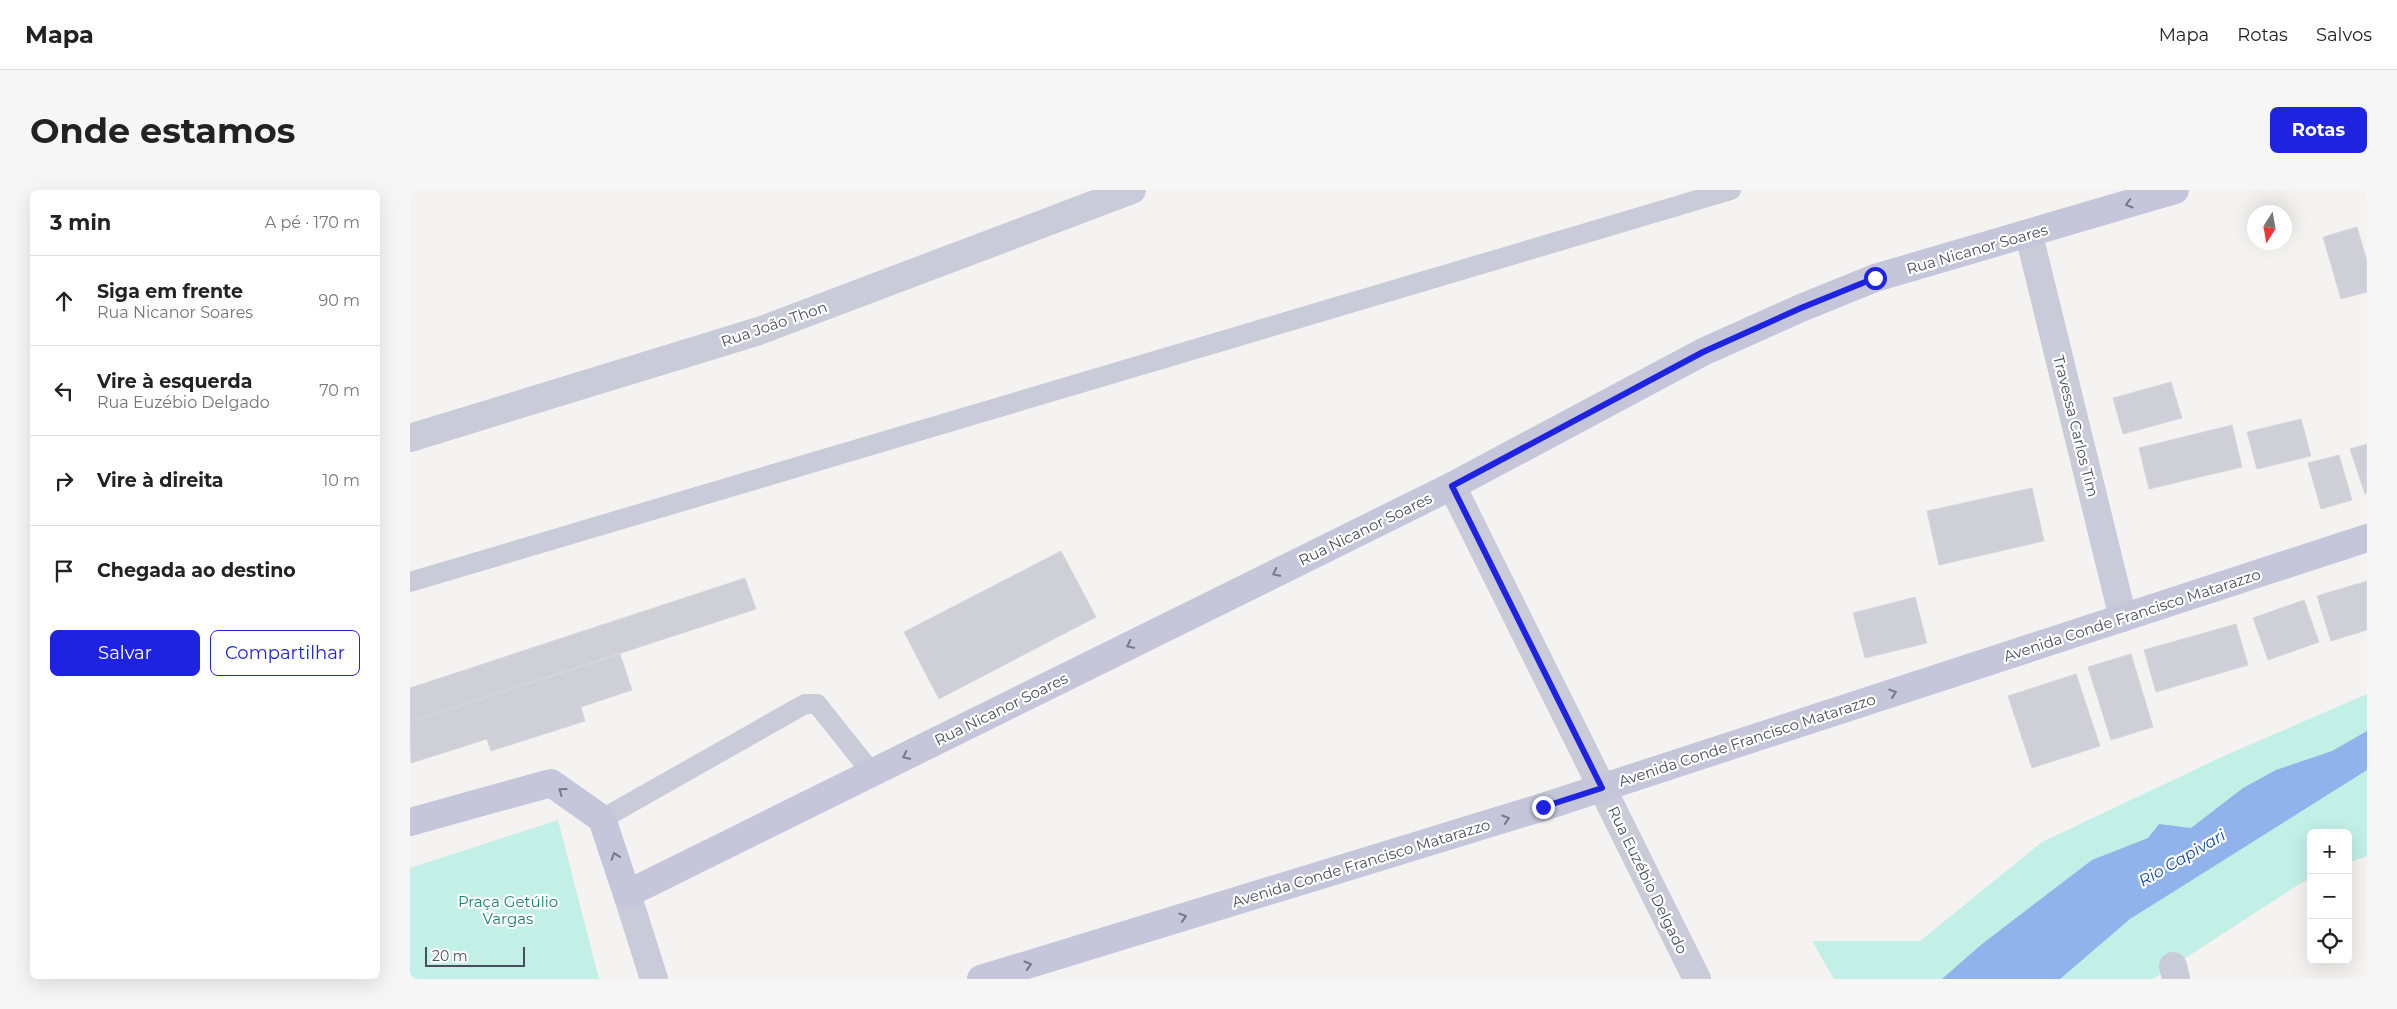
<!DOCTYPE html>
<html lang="pt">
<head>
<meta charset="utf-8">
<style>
  body { margin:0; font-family:Montserrat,sans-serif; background:#f6f6f6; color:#222 }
  .controls { position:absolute; right:15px; bottom:15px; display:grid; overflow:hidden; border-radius:8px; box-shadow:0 5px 20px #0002 }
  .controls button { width:45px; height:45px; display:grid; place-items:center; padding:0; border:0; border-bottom:1px solid #e0e0e0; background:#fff; color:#222; font:25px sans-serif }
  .compass { position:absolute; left:1837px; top:15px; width:45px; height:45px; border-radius:50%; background:#fff; box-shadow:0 5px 20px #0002; rotate:191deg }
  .scale { position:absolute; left:15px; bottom:12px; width:100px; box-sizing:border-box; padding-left:5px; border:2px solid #4a4c5f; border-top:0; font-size:14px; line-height:18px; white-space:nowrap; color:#4a4c5f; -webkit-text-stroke:4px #fff; paint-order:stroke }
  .stop { position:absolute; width:15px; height:15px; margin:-11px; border:4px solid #1e22e1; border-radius:50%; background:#fff }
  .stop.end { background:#1e22e1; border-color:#fff; box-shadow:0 1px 5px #0008 }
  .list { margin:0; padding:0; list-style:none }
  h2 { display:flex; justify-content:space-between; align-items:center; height:65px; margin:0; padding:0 20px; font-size:21px }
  h2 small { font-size:16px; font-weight:400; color:#767676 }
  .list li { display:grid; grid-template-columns:32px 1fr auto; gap:15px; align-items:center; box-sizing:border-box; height:90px; padding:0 20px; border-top:1px solid #e0e0e0 }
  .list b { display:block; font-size:19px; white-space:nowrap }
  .list p { margin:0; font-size:16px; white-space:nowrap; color:#767676 }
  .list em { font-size:16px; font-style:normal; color:#767676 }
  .actions { display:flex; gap:10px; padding:15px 20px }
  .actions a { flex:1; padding:11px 0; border:1px solid #1e22e1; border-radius:8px; text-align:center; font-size:18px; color:#1e22e1 }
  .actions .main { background:#1e22e1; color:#fff }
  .icon { flex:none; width:28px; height:28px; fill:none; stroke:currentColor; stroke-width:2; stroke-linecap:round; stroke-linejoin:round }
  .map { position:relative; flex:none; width:1957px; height:789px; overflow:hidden; border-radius:8px }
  header { display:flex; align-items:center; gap:30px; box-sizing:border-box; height:70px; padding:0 25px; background:#fff; border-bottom:1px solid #e0e0e0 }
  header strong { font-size:24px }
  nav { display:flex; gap:28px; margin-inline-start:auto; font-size:18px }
  .intro { display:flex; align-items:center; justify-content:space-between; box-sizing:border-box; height:120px; padding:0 30px }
  h1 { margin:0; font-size:35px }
  .button { padding:12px 22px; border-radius:8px; background:#1e22e1; color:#fff; font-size:18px; font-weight:700 }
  main { display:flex; gap:30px; padding:0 30px }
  aside { flex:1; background:#fff; border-radius:8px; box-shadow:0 5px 20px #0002 }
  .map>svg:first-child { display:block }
  .green { fill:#c2efe6 }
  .water { fill:#91b3eb }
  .building { fill:#cfd0d7; stroke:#d7d6dd }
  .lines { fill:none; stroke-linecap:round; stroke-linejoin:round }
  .lane { stroke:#c9cbd8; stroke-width:20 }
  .street { stroke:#c9cbd8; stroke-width:28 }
  .secondary { stroke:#c5c6d9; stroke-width:28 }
  .oneway { stroke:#75778a }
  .route { stroke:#1e22e1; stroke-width:6 }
  .labels { text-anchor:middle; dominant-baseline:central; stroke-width:4.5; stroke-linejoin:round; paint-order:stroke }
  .street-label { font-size:15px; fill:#4a4c5f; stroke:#fff }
  .park-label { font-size:15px; fill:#1a8078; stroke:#fff }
  .water-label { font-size:16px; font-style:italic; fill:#104aab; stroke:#fff }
</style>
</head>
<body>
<header>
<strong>Mapa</strong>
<nav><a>Mapa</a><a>Rotas</a><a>Salvos</a></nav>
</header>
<div class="intro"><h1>Onde estamos</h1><a class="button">Rotas</a></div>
<main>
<aside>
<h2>3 min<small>A pé · 170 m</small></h2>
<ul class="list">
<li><svg class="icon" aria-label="ahead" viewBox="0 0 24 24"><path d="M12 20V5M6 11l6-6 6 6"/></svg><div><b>Siga em frente</b><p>Rua Nicanor Soares</p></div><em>90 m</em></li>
<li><svg class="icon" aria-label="left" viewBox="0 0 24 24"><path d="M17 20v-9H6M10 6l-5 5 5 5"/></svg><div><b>Vire à esquerda</b><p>Rua Euzébio Delgado</p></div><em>70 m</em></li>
<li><svg class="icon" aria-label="right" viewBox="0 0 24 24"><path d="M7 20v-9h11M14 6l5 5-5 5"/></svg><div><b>Vire à direita</b></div><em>10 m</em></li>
<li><svg class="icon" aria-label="arrive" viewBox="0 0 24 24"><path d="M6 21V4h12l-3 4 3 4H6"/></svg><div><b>Chegada ao destino</b></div></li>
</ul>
<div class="actions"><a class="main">Salvar</a><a>Compartilhar</a></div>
</aside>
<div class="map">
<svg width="1957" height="789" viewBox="0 0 1957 789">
  <rect width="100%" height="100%" fill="#f4f3f2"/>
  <g class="green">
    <path d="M1957 504V666L1938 673V643H1901V689L1891 693 1743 789H1424L1402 751H1510L1632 652 1816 565Z"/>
    <path d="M148 630 189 789H0V678Z"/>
  </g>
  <path class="water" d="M1957 541V580L1720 729 1650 789H1532L1572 754 1682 670 1738 648 1749 634 1781 638 1833 598 1866 580 1922 561Z"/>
  <g class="building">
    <path d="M1947 37 1957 71V102L1931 109 1913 47Z"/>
    <path d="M1761 192 1772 228 1713 244 1703 208Z"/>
    <path d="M1891 229 1901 266 1847 279 1837 242Z"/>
    <path d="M1822 235 1832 277 1739 299 1729 258Z"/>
    <path d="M1957 254V303L1955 304 1940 259Z"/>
    <path d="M1929 265 1942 310 1911 319 1898 273Z"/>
    <path d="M1622 298 1634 351 1529 375 1517 321Z"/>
    <path d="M651 361 686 427 529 509 494 442Z"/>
    <path d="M335 388 346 419 0 532V498Z"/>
    <path d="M1957 391V440L1921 451 1907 406Z"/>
    <path d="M1505 407 1517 453 1455 468 1443 423Z"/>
    <path d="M1894 410 1909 452 1858 470 1843 428Z"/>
    <path d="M1826 434 1838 475 1746 502 1734 460Z"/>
    <path d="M210 464 222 500 171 517 175 531 81 561 77 549 1 573 0 532Z"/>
    <path d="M1721 464 1743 537 1701 550 1678 477Z"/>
    <path d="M1666 484 1690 556 1622 578 1598 506Z"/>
  </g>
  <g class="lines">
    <g class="lane">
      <path d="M0 392 1321 0"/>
      <path d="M192 629 395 514H407L462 583"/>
    </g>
    <g class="street">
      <path d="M1619 45 1713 428"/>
      <path d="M0 248 349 141 722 0"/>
      <path d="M1042 296 1287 789"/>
      <path d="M217 704 244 789"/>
      <path d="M1763 776 1766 789"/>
    </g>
    <g class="secondary">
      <path d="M0 632 141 593 192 629 217 704 1042 296 1293 162 1391 118 1465 88 1765 0"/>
      <path d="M571 789 1133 617 1957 348"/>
    </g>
  </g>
  <defs><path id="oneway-chevron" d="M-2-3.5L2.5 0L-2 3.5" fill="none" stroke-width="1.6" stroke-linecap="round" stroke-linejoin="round" transform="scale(1.25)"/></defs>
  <g class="oneway">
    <use href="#oneway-chevron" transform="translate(1719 14) rotate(163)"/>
    <use href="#oneway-chevron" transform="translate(866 383) rotate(154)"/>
    <use href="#oneway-chevron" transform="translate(720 455) rotate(154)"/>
    <use href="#oneway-chevron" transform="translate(1483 503) rotate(-18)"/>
    <use href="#oneway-chevron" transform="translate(496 566) rotate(154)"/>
    <use href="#oneway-chevron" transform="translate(152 601) rotate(-144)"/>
    <use href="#oneway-chevron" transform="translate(1096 629) rotate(-17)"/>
    <use href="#oneway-chevron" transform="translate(205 666) rotate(-109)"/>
    <use href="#oneway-chevron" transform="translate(773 727) rotate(-17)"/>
    <use href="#oneway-chevron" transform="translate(618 775) rotate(-17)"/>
  </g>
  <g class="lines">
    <path class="route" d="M1133 617 1192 598 1042 296 1293 162 1391 118 1465 88"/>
  </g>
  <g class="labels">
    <g class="street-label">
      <text transform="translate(1567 59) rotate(-16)">Rua Nicanor Soares</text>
      <text transform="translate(364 134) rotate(-19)">Rua João Thon</text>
      <text transform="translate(1666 236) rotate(76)">Travessa Carlos Tim</text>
      <text transform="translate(955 339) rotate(-26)">Rua Nicanor Soares</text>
      <text transform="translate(1722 425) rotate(-18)">Avenida Conde Francisco Matarazzo</text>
      <text transform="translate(591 519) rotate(-26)">Rua Nicanor Soares</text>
      <text transform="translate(1337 550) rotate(-18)">Avenida Conde Francisco Matarazzo</text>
      <text transform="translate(951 673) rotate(-17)">Avenida Conde Francisco Matarazzo</text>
      <text transform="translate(1238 690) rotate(64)">Rua Euzébio Delgado</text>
    </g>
    <g class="park-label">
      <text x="98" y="711">Praça Getúlio<tspan x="98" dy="17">Vargas</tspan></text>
    </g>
    <g class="water-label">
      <text transform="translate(1772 668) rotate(-30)">Rio Capivari</text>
    </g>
  </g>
</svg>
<div class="controls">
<button>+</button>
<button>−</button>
<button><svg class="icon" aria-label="locate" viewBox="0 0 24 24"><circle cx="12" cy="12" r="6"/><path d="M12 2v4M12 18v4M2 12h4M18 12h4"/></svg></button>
</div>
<svg class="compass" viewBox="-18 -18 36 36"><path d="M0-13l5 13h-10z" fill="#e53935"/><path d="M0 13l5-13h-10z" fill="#767676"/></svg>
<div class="scale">20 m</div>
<div class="stop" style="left:1465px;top:88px"></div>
<div class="stop end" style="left:1133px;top:617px"></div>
</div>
</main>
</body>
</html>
